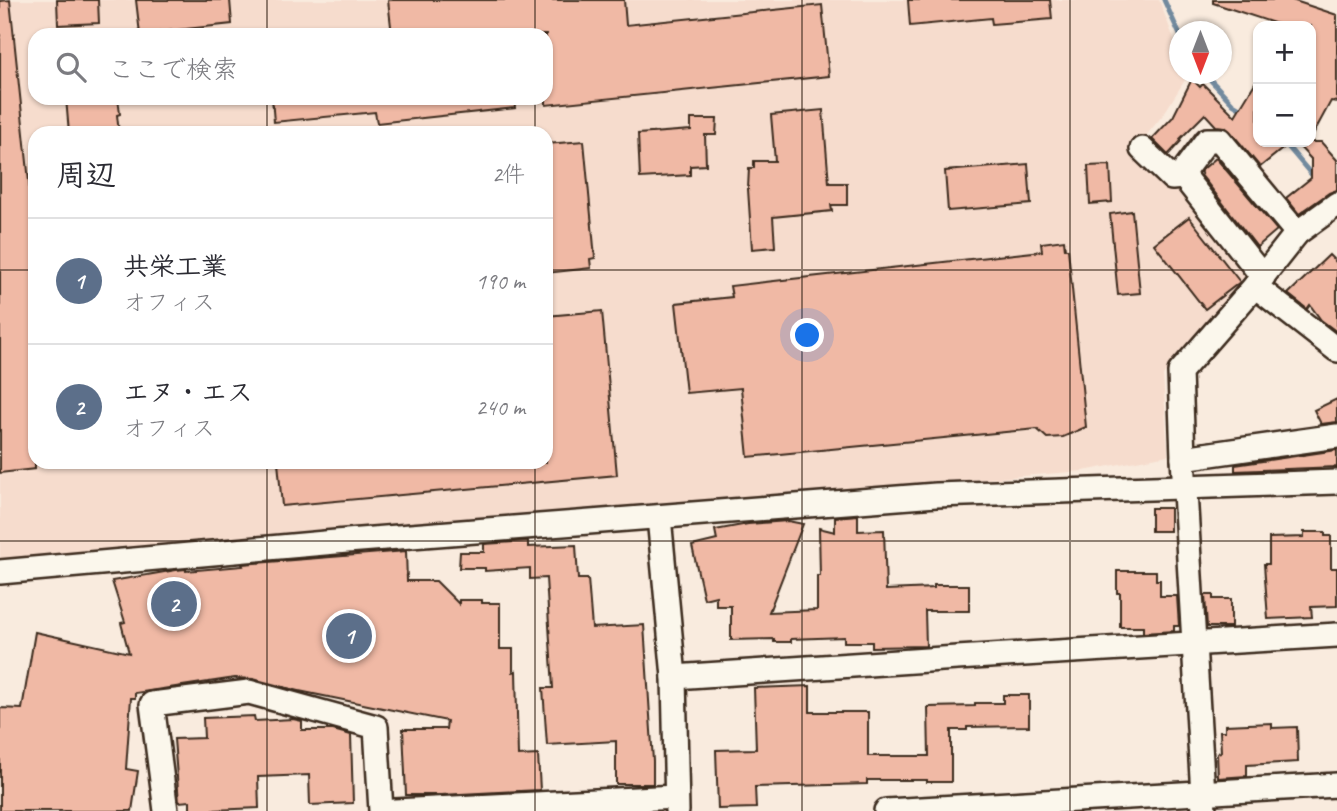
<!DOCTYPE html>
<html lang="ja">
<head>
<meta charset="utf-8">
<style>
  body { margin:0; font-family:Caveat,"Klee One",sans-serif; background:#f7f7f7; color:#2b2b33 }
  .controls { position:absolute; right:21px; top:21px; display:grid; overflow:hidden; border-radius:14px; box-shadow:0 2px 5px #0004 }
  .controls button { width:63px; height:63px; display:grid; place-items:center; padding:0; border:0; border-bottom:2px solid #e1e1e2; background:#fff; color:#2b2b33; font:35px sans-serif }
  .compass { position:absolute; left:1169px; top:21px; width:63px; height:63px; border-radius:50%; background:#fff; box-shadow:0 2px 5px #0004; rotate:180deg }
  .you { position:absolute; left:808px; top:336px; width:24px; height:24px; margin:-18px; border:5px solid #fff; border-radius:50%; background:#1a73e8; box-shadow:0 0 0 10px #1a73e833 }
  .badge { display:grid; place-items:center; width:46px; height:46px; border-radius:50%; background:#111827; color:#fff; font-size:23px; font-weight:700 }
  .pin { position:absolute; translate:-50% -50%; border:4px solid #fff; box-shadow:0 2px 7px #0006 }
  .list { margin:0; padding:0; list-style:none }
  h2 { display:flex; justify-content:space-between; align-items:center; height:91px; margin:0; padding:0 28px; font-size:30px }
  h2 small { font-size:23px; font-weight:400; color:#7c7c81 }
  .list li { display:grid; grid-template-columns:46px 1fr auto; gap:21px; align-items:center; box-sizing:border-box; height:126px; padding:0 28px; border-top:2px solid #e1e1e2 }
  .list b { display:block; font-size:26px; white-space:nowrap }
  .list p { margin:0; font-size:23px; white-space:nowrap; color:#7c7c81 }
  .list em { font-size:23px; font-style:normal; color:#7c7c81 }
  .icon { flex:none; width:38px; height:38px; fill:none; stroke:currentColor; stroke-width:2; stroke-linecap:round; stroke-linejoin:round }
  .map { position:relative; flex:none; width:1337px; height:811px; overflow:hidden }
  .search { position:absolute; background:#fff; box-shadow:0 2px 5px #0004; left:28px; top:28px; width:525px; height:77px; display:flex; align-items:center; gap:18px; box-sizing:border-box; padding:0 24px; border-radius:21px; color:#7c7c81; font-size:26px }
  .panel { position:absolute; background:#fff; box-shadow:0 2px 5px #0004; left:28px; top:126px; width:525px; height:343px; border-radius:21px }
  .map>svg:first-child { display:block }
  .built { fill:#f6dccd; fill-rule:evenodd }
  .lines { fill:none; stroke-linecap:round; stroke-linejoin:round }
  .stream { stroke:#728a9e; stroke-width:5 }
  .building { fill:#f0b9a5; stroke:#3b2a1e; stroke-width:2 }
  .street-casing { stroke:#3b2a1e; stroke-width:28 }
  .street { stroke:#fbf7ec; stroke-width:23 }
  .grid { fill:none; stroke:#3b2a1e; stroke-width:2; stroke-opacity:0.55 }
</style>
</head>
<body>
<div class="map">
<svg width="1337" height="811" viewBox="0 0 1337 811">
  <rect width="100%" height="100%" fill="#f9ebde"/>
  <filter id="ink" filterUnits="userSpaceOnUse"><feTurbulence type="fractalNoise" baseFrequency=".0143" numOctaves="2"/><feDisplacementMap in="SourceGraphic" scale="14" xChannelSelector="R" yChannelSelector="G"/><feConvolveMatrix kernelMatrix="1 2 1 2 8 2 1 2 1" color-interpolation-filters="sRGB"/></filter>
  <g filter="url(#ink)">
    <path class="built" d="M0 0H1159L1179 52 1180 74H1185V80L1163 115 1135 149 1179 182 1251 275 1163 376 1168 455 1083 471 0 560ZM35 35H546V98H35ZM35 133H546V462H35Z"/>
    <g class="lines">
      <g class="stream">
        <path d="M1164 0 1180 35"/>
        <path d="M1205 74 1233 104 1258 119"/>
        <path d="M1284 142 1316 180"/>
      </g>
    </g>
    <g class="building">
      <path d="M10 0 35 239V469L0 473V1Z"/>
      <path d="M57 0H98L99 23 58 25Z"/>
      <path d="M136 0H230L232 24 140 34Z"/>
      <path d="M388 0H624L626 25 822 5 829 76 546 105V35H392Z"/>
      <path d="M908 0H1050L1052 19 992 24 991 18 910 26Z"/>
      <path d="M1213 0H1292L1337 15V102L1331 101 1311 138V26H1283L1213 3Z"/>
      <path d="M1258 78V142H1291L1260 167 1230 131 1225 127 1216 126 1205 114 1180 139 1181 141 1168 155 1152 139 1173 117 1192 79 1200 87 1203 84 1235 116Z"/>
      <path d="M66 98H118L120 114 117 115 119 133H69Z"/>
      <path d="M272 98H514L515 108 377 123 375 112 274 122Z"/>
      <path d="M823 110 829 183H847V205H831L832 211 773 217 775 247 752 249 748 189 749 168H754V161H775L771 115Z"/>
      <path d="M691 119H717L716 135H705L706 165 690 166V175L640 178 638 134 691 130Z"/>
      <path d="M584 141 595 258 590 259 591 268 546 273V144Z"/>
      <path d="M1295 142H1321L1337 160V190L1329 193 1299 214 1286 198 1311 178V159Z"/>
      <path d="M1216 158 1277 230 1257 247 1201 175 1202 174 1200 172 1203 169Z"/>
      <path d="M1028 164 1031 204 948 211 945 171Z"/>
      <path d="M1110 165 1112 202 1090 204 1088 166Z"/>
      <path d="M1132 211 1140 293 1118 295 1110 214Z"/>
      <path d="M1189 217 1240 282 1205 309 1154 244Z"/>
      <path d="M1064 240 1065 249H1068L1086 427 1063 437 1047 438 1037 429 748 457 741 388 686 393 676 303 732 297 730 286 1042 251 1041 243Z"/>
      <path d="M1329 255 1337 263V332L1321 320 1310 305 1307 309 1288 294Z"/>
      <path d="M602 311 617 475 282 506 278 462H546V316Z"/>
      <path d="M1337 399V422L1321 424 1314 410Z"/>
      <path d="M1337 450V467L1235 471V465Z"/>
      <rect x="1151" y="508" width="19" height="23"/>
      <path d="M858 515V531L884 530 886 590 934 588V585H969V611H925L926 646 872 647V642H844V637L791 639V642H774V639L731 640V606H716V596L704 599 692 546 717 540 715 530 748 524 788 521 803 524 769 612 817 610V576H820L819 528 835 532V517Z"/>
      <path d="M1304 532H1325V536H1331V568H1337V606L1311 607 1312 617 1268 619 1264 564H1269V538L1304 537Z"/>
      <path d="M528 541V547L576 545 578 579H588L592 628 644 625 653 761V784H616V741L547 745 543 688H553L546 578 530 579V568L485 571V568H459L460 552H484V544Z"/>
      <path d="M406 551 407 581H436L459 604V600H482V603H500V649H513V672L516 671 518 756 538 755 540 790 441 795H406L403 729H446L447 721 299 691 253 679 235 678 135 693V698H131L126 769 138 771 132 811H0V708L22 709 35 632 129 653 121 623 125 622 112 581 176 570 186 569V571L243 566 242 564Z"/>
      <path d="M1117 571H1156V580H1160V596H1177L1179 626H1174V631L1143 633V627H1120V593H1117Z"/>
      <path d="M1205 595H1213V599H1231V627H1207Z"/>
      <path d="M810 686V712H868V756H929L928 707 975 706V703H1003V695H1029V726L967 727V730H951V782H927V780H867V784L755 787 756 808 718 809 716 750 756 749 754 688Z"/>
      <path d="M254 716 255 721 293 719 302 721V730H333L351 735 353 803 310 805 309 775 258 777 259 808 190 811V801L179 802 174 739 204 738 203 718Z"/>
      <path d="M1272 723V728L1297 727 1298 762 1247 765V776L1218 778 1217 753 1221 752 1220 731H1225V725Z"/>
    </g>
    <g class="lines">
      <defs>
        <g id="street">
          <path d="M1142 149 1172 178 1184 177"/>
          <path d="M1337 204 1297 233 1255 286 1337 350"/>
          <path d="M1263 277 1184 177 1186 168 1207 140H1220L1297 233"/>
          <path d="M1183 458 1337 436"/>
          <path d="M659 517 674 677 677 811"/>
          <path d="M0 572 347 541 936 495 1337 482"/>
          <path d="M674 677 957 658 1337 635"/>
          <path d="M166 811 152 704 249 692 376 727 381 811"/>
          <path d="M395 811 676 797"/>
          <path d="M886 811 1337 785"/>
          <path d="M1204 811 1183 458 1180 372 1255 286"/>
        </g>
      </defs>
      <use href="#street" class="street-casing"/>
      <use href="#street" class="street"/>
    </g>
  </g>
  <path class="grid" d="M267 0V35M535 0V35M802 0V811M1070 0V811M267 98V133M535 98V133M0 270H35M546 270H1337M267 462V811M535 462V811M0 541H1337"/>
</svg>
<div class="controls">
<button>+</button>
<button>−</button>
</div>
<svg class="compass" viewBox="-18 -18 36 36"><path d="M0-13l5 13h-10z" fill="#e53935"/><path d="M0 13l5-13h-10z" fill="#7c7c81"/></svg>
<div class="you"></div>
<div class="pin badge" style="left:349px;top:636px;background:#5c6f8a">1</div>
<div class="pin badge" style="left:174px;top:604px;background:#5c6f8a">2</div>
<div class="search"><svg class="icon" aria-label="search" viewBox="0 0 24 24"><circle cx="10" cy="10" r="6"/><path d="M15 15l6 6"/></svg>ここで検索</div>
<section class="panel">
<h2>周辺<small>2件</small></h2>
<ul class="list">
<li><span class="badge" style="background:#5c6f8a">1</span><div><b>共栄工業</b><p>オフィス</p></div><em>190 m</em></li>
<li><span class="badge" style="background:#5c6f8a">2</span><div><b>エヌ・エス</b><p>オフィス</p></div><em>240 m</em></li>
</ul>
</section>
</div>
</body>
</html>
